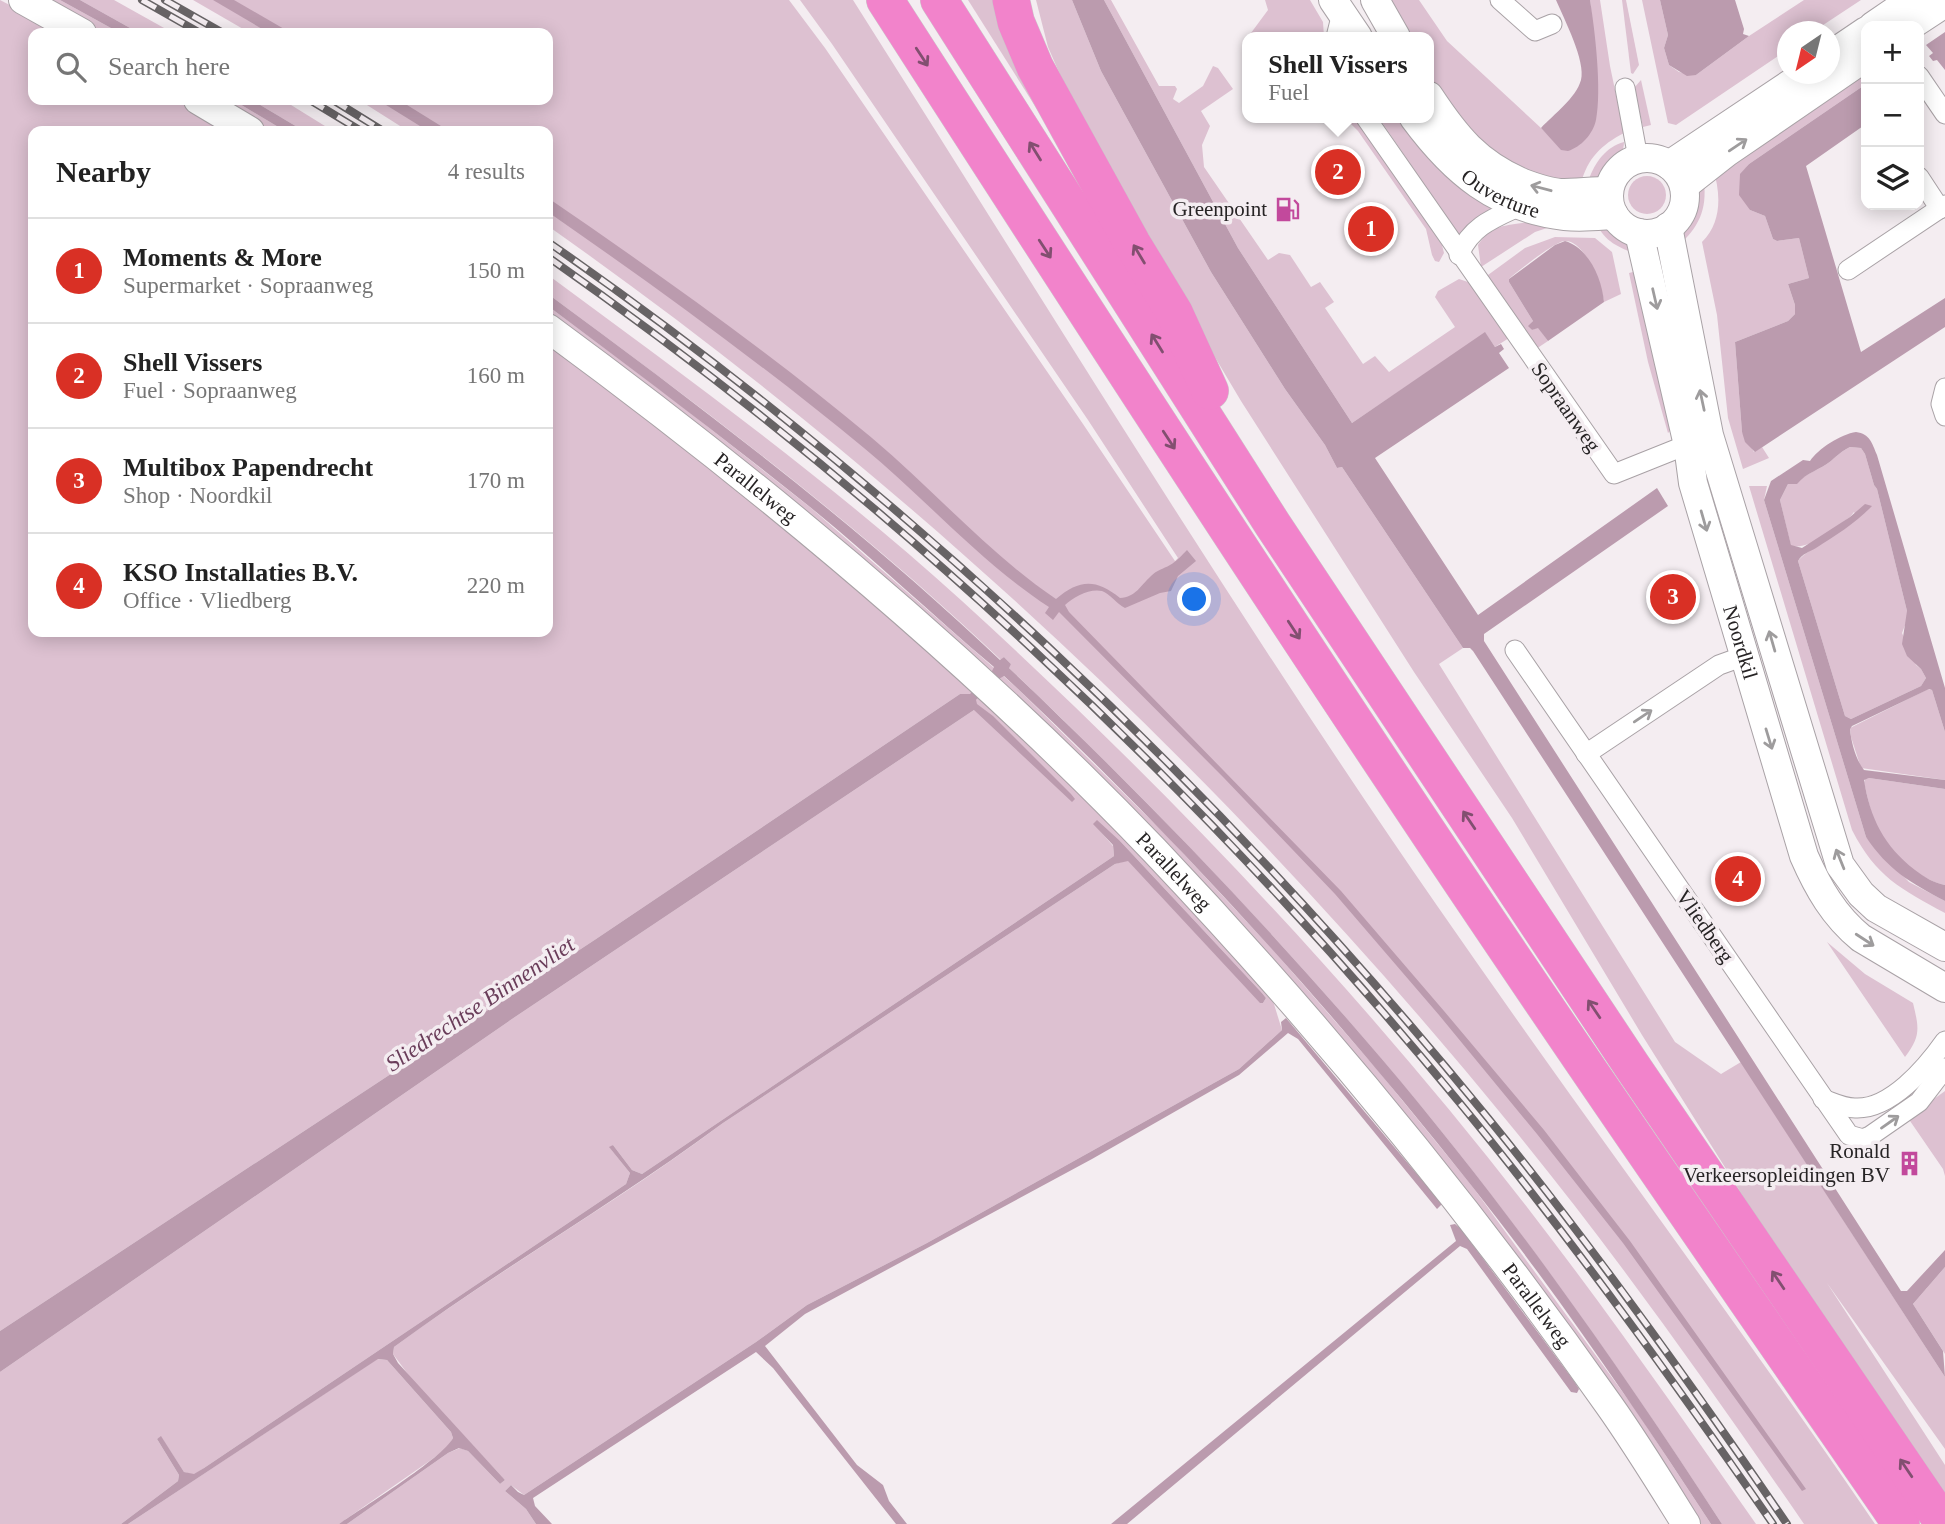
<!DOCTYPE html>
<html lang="en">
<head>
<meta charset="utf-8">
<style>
  body { margin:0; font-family:"Times New Roman",serif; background:#f2f2f2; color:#222 }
  .controls { position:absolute; right:21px; top:21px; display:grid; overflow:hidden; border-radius:14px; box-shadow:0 4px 18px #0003 }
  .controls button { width:63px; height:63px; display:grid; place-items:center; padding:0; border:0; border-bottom:2px solid #e0e0e0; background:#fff; color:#222; font:35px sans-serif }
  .compass { position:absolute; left:1777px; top:21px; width:63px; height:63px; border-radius:50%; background:#fff; box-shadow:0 4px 18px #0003; rotate:215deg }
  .you { position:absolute; left:1195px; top:600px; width:24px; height:24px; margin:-18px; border:5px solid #fff; border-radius:50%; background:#1a73e8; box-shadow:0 0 0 10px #1a73e833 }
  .badge { display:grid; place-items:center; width:46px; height:46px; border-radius:50%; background:#d93025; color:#fff; font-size:23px; font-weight:700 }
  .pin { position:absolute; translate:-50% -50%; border:4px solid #fff; box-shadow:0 2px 7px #0006 }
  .popup { position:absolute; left:1242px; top:32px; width:192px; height:91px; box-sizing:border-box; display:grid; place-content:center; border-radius:14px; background:#fff; filter:drop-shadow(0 2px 5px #0005); font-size:23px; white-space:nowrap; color:#767676 }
  .popup b { font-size:26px; color:#222 }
  .popup::after { content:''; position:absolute; left:50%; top:100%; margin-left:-14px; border:14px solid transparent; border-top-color:#fff }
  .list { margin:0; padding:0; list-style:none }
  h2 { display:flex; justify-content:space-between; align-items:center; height:91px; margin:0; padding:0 28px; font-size:30px }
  h2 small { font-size:23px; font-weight:400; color:#767676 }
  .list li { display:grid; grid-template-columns:46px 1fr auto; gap:21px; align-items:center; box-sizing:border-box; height:105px; padding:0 28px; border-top:2px solid #e0e0e0 }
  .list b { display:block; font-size:26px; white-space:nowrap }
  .list p { margin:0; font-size:23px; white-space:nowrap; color:#767676 }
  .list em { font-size:23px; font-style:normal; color:#767676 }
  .icon { flex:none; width:38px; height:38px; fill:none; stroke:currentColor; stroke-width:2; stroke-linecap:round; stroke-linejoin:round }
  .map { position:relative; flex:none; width:1945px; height:1524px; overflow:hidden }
  .search { position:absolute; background:#fff; box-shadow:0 4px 18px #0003; left:28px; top:28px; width:525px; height:77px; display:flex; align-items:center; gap:18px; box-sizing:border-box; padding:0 24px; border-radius:14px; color:#767676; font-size:26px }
  .panel { position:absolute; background:#fff; box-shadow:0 4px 18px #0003; left:28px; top:126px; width:525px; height:511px; border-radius:14px }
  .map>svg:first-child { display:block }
  .green { fill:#ddc1d1 }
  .water { fill:#bb9bae; fill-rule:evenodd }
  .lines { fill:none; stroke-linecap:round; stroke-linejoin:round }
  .street-casing { stroke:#a9a2a6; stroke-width:21 }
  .secondary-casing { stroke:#a9a2a6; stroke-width:30 }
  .highway-casing { stroke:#cbcacb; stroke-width:38 }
  .street { stroke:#fff; stroke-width:19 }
  .secondary { stroke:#fff; stroke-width:28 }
  .highway { stroke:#f283cb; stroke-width:37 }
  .rail-casing { stroke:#676365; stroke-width:8 }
  .rail { stroke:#f4edf1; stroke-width:5; stroke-dasharray:16; stroke-linecap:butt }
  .oneway { stroke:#824f70 }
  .oneway2 { stroke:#9e9c9d }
  .labels { text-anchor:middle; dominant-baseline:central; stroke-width:7; stroke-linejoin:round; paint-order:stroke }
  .street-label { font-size:21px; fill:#272425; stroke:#f4edf1 }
  .poi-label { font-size:21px; fill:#272425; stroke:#f4edf1; text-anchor:end }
  .water-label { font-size:23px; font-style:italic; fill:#6a3d5a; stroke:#f4edf1 }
</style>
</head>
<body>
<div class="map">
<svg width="1945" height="1524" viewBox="0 0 1945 1524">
  <rect width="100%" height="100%" fill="#f4edf1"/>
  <g class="green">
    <path d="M0 0 64 33H33V100H181L233 131H33V632H548V339L621 391 976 688 970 695 960 694 596 939 0 1331Z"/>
    <path d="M41 0H60L120 33H101Z"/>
    <path d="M80 0H114L173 33H139Z"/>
    <path d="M193 0H789L825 48 1083 424 1175 561 1178 558 1088 420 832 44 800 0H853C1046 304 1233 611 1438 907 1581 1114 1733 1316 1875 1524H1804C1711 1389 1616 1254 1512 1127 1231 782 911 482 548 226V131H408L359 100H548V33H250Z"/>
    <path d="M968 0H992L1111 221 1109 223Z"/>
    <path d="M1036 0H1072L1101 71 1211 272 1285 389 1325 445 1337 468 1342 467 1463 648 1439 664 1675 1042 1721 1074 1741 1062 1945 1377V1449L1827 1283 1945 1465V1502L1792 1274 1642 1035 1512 818 1414 672 1241 401 1159 263 1068 93 1048 47Z"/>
    <path d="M1104 0H1111L1159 86H1175L1177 89 1173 99 1179 103 1203 86 1213 66 1218 68 1233 89 1201 111 1210 126 1202 145 1204 167 1268 260 1279 253 1290 255 1311 287 1320 282 1334 302 1325 308 1363 364 1375 356 1389 372 1455 327 1435 297 1438 291 1459 279 1471 283 1509 338 1495 347 1485 333 1352 423 1238 248Z"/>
    <path d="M1265 0H1310L1323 22 1324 37H1248L1268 10Z"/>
    <path d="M1383 0H1419L1447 41 1541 128 1561 149 1596 120V56L1590 0H1600L1610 66 1624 133C1601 145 1588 158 1581 183L1528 178 1461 129 1429 82V37H1403Z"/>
    <path d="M1622 0H1626L1639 65 1633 74 1631 73Z"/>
    <path d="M1642 0H1660L1668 35 1664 48 1669 65 1679 72 1696 75 1749 36 1804 0H1861L1814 31 1787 32V50L1676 125 1668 123Z"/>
    <path d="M1866 64V84L1749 164 1741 174 1750 210 1765 216 1773 239 1777 241 1799 238 1809 278 1788 284 1795 305V314L1788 321 1735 342 1742 432 1754 452 1762 447 1769 458 1743 469 1728 418 1717 315 1702 242C1722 223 1721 193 1713 169Z"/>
    <path d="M1641 80 1651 125 1643 127 1634 88Z"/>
    <path d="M216 100H233L285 131H267Z"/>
    <path d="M252 100H283L333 131H304Z"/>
    <path d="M1337 118H1356L1442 245 1444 253 1439 262 1435 261 1432 255 1426 229 1358 131 1350 123Z"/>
    <path d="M1379 118H1404L1497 206 1461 234 1457 233Z"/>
    <path d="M1624 142C1624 157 1610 171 1599 180L1589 179C1595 162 1606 147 1624 142Z"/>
    <circle cx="1647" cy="195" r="19"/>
    <path d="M1704 182C1707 210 1699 227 1678 246L1681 227 1688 216 1693 195Z"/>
    <path d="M1532 221 1587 227 1547 228 1535 232 1481 267 1478 245C1494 222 1507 227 1532 221Z"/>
    <path d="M1597 224C1615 227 1629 236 1637 254 1619 248 1604 241 1597 224Z"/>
    <path d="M1555 237 1595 238 1612 252 1621 294 1604 302C1602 286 1585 239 1564 241 1553 243 1518 271 1509 279V282L1533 321 1529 326 1532 330 1538 327 1548 341 1536 349 1487 278 1488 275 1525 248Z"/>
    <path d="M1641 270 1671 430 1668 433 1648 362 1629 273Z"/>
    <path d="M548 275C689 379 832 483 962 601 1167 788 1360 991 1530 1211 1609 1313 1682 1418 1756 1524H1722C1617 1363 1505 1204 1380 1057 1263 920 1139 791 1008 667L1011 664 1004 657 1001 660C860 526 704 409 548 294Z"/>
    <path d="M548 306 679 404 811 508 1017 688 1168 837 1273 950 1375 1067 1472 1186 1635 1409 1711 1524H1699L1159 843 548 317Z"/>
    <path d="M1850 447 1861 448 1865 454 1874 485 1877 489 1907 611V620L1902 633 1916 665 1921 669 1926 678 1921 686 1851 719 1845 716 1798 561C1802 554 1847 526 1858 518L1854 512 1850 517C1833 528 1812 550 1791 546L1780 500 1788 484 1797 483C1807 472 1820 470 1831 461 1838 455 1842 451 1850 447Z"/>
    <path d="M1749 486H1767L1764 500 1866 837 1909 882 1945 901V913C1901 889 1876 877 1852 830Z"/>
    <path d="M1928 689 1932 690 1945 732V780L1861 768 1851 737 1850 728Z"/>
    <path d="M982 694 1104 813 1269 988 1282 1030 1239 1069 927 1243 807 1305 756 1342 524 1495 511 1485 505 1491 526 1509 536 1524H347L448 1453 460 1448 468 1451 500 1484 505 1480 413 1381 393 1354 394 1347C501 1268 617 1203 723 1123L1115 864 1128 860 1260 1002 1263 1003 1266 998 1262 993 1121 842 1094 824 1113 846 1114 856 642 1174 632 1170 613 1145 610 1148 630 1173 626 1184 204 1468 194 1475 184 1472 161 1437 157 1439 179 1475 178 1481 121 1524H0V1372L512 1019 974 710 976 700Z"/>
    <path d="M1869 778 1945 789V885C1919 880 1890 853 1878 830 1871 816 1868 798 1864 783L1865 779Z"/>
    <path d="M1827 942 1865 974 1913 1003C1919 1028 1921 1036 1905 1057Z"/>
    <path d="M1945 1091V1176L1943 1169 1908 1118Z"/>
    <path d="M1945 1267V1354L1913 1304Z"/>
    <path d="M377 1359 387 1360 451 1432 453 1438 449 1446 431 1460 339 1524H128Z"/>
  </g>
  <g class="water">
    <path d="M60 0H80L139 33H120Z"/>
    <path d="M213 0H234L291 33H269Z"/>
    <path d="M1072 0H1104L1238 248 1352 423 1485 332 1495 347 1501 344 1504 349 1499 353 1509 368 1375 458 1478 615 1657 488 1668 506 1484 634V641L1901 1291H1907L1945 1250V1267L1913 1304 1943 1351 1945 1377 1473 651 1470 648H1463L1342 467 1337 468 1325 445 1285 389 1211 272 1101 71Z"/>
    <path d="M1556 0H1590C1595 31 1602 90 1596 120 1593 134 1581 147 1568 151L1561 150 1541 128C1554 114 1576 98 1581 80 1586 61 1564 19 1556 0Z"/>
    <path d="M1660 0H1735L1744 29 1743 34 1749 36 1696 75 1687 76 1669 65 1664 48 1668 35Z"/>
    <path d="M1945 32V70L1937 60 1933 61 1929 56 1933 53 1926 45Z"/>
    <path d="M1866 84V124L1806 166 1861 352 1945 298V327L1755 452 1745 442 1742 432 1735 342 1788 321 1795 314V305L1788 284 1809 278 1799 238 1777 241 1773 239 1765 216 1750 210 1739 195 1740 174 1749 164Z"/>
    <path d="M233 100H252L304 131H285Z"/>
    <path d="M378 100H399L449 131H428Z"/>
    <path d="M548 198C659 274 769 352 872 438 935 491 988 553 1056 599 1079 580 1095 578 1120 598 1136 597 1140 586 1151 576 1157 570 1163 569 1170 565 1176 562 1182 555 1187 550L1196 561 1178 576 1171 591 1160 593 1125 608C1117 604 1109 593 1102 591 1090 588 1073 597 1065 605L1069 612 1341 891 1444 1011 1544 1130 1630 1241 1806 1489 1802 1491 1623 1243 1537 1134 1439 1015 1335 894 1224 778 1059 612 1053 620 1045 613 1049 607C980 562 927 500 864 448 762 364 656 287 548 212Z"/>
    <path d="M1565 241C1589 248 1602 279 1604 302L1548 341 1538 328 1532 330 1528 326 1533 321 1509 282V279L1555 245Z"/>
    <path d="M548 294C704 409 859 526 1000 660L1004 657 1011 664 1009 668C1139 791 1264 921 1381 1058 1506 1205 1617 1362 1722 1524H1711C1635 1408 1557 1293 1471 1185 1332 1009 1180 842 1017 688L1004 676 997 680 991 673 994 667C932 615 873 558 810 507 724 438 636 372 548 306Z"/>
    <path d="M1856 432C1870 434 1872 443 1877 455L1945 688V732L1932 690 1929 689 1852 726 1850 729C1851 742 1856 760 1864 770L1945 780V789L1869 778 1864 780C1870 818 1884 846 1915 870 1924 877 1934 883 1945 885V901C1911 883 1888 870 1866 837L1764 500 1771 481 1803 460 1810 461C1818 449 1841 434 1856 432ZM1850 447 1861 448 1865 454 1874 485 1877 489 1907 611 1902 644 1907 656 1921 669 1926 678 1921 686 1851 719 1845 716 1798 561C1802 554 1809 552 1816 548 1835 536 1857 522 1872 506L1865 504 1850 517 1802 548 1791 545 1780 500 1788 484H1797C1807 472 1820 470 1831 461 1838 455 1842 451 1850 447Z"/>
    <path d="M976 688 982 694 976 700 977 704 993 716 1071 794 1075 799 1072 802 974 710 512 1019 0 1372V1331L596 939 960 694H970Z"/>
    <path d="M1097 820 1121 842 1262 993 1266 998 1263 1003H1260L1128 861 1115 864 723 1123C617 1202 501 1268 394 1347L393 1354 398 1363 505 1480 500 1484 468 1451 459 1448 448 1453 347 1524H339C362 1508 443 1458 453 1438L451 1432 387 1360 378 1359 128 1524H121L178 1481 179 1475 157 1439 161 1436 184 1472 194 1474 204 1468 626 1184 630 1173 609 1147 613 1145 632 1170 642 1174 1114 856 1113 845 1093 824Z"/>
    <path d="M1286 1018 1442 1204 1437 1209 1298 1039 1288 1033 1239 1075 1092 1159 805 1314 765 1346 857 1465 883 1485 889 1501 907 1524H896L773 1368 756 1352 533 1498 535 1506 552 1524H536L526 1509 505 1491 511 1485 518 1492 524 1495 756 1342 807 1305 927 1243 1239 1069 1282 1030 1281 1022Z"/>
    <path d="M1455 1224 1461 1229 1574 1381 1579 1389 1577 1393 1571 1392 1467 1249 1460 1246 1127 1524H1111L1456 1241 1450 1225Z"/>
  </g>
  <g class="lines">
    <defs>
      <g id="street">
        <path d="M1500 0 1535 31 1552 24"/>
        <path d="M1336 37 1342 13"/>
        <path d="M1919 76 1945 114"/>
        <path d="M1625 88 1638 158"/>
        <path d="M1366 118 1614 474 1699 440"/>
        <path d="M1919 177 1940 209"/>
        <path d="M1459 255C1471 226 1494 218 1520 206"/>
        <path d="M1848 270 1945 205"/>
        <path d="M1945 388 1941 404 1945 416"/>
        <path d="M1515 650 1849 1135 1863 1139 1870 1136 1919 1102 1945 1068"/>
        <path d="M1586 754 1719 665 1744 656"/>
        <path d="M1823 1099C1834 1103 1843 1108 1855 1108 1890 1110 1926 1068 1945 1041"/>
      </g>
      <g id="secondary">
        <path d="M23 0 82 33"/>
        <path d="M1333 0 1358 37"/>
        <path d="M1375 0 1396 37"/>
        <path d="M1873 26 1911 0"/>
        <path d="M1910 26 1945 3"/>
        <path d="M1829 56 1866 31"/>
        <path d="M1429 96C1456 137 1477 163 1523 183 1534 187 1548 192 1560 193 1576 193 1593 191 1609 191"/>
        <path d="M198 100 250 131"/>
        <path id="s1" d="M1414 118C1454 172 1496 208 1565 216 1581 218 1598 216 1614 215"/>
        <circle cx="1647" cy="196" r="38"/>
        <path d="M1669 165 1805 74"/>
        <path d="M1684 186 1726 153 1866 57"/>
        <path d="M1668 227 1709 435 1840 865 1861 894 1876 908 1945 947"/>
        <path id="s2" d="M1639 233 1688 445 1693 483 1804 856C1818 888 1834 916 1861 938L1945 988"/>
        <path id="s3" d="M548 328C763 486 969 657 1154 850 1319 1024 1471 1209 1609 1405 1636 1443 1661 1484 1686 1524"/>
      </g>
      <g id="highway">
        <path d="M885 0C1054 263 1224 526 1398 787 1562 1034 1732 1279 1901 1524"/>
        <path d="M939 0 1273 525 1632 1066 1944 1524"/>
        <path d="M1011 0 1016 22 1035 67 1132 243 1174 312 1210 391"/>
      </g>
    </defs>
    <use href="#street" class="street-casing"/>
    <use href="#secondary" class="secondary-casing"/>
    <use href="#highway" class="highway-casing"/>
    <use href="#street" class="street"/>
    <use href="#secondary" class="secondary"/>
    <use href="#highway" class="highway"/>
    <defs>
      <g id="rail">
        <path d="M142 0 200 33"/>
        <path d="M165 0 223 33"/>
        <path d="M310 100 361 131"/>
        <path d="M333 100 383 131"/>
        <path d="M548 242C900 486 1217 786 1488 1118 1594 1248 1692 1385 1787 1524"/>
        <path d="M548 257C888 495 1195 782 1459 1102 1571 1238 1673 1380 1773 1524"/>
      </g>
    </defs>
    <use href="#rail" class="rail-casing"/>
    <use href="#rail" class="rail"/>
  </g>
  <defs><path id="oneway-shaft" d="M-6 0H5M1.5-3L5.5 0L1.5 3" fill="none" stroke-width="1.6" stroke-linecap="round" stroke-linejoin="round" transform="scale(1.75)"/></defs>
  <g class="oneway">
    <use href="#oneway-shaft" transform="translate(922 57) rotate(57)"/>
    <use href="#oneway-shaft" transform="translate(1035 151) rotate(-122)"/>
    <use href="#oneway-shaft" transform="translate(1045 249) rotate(57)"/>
    <use href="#oneway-shaft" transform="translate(1139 254) rotate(-121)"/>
    <use href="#oneway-shaft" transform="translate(1157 343) rotate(-122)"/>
    <use href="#oneway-shaft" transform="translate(1169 440) rotate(57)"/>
    <use href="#oneway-shaft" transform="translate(1294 630) rotate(57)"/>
    <use href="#oneway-shaft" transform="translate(1469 820) rotate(-124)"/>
    <use href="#oneway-shaft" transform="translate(1594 1009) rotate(-124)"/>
    <use href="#oneway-shaft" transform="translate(1778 1280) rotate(-124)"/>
    <use href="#oneway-shaft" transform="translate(1906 1468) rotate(-124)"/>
  </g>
  <g class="oneway2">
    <use href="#oneway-shaft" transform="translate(1738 145) rotate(-34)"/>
    <use href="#oneway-shaft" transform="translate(1541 188) rotate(-165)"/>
    <use href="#oneway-shaft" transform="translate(1655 299) rotate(77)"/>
    <use href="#oneway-shaft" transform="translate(1702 400) rotate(-102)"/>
    <use href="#oneway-shaft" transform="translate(1704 521) rotate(74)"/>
    <use href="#oneway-shaft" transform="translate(1772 641) rotate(-106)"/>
    <use href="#oneway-shaft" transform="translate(1643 716) rotate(-34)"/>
    <use href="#oneway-shaft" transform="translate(1769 739) rotate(73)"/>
    <use href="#oneway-shaft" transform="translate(1840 859) rotate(-112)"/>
    <use href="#oneway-shaft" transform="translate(1865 940) rotate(33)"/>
    <use href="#oneway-shaft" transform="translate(1890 1122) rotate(-35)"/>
  </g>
  <defs>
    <symbol id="fuel-bare" viewBox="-9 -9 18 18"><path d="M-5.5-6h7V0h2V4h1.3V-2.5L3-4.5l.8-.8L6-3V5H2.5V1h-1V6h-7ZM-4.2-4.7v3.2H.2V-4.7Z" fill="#c2499c" stroke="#f4edf1" stroke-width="2.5" paint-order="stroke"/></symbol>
    <symbol id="building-bare" viewBox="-9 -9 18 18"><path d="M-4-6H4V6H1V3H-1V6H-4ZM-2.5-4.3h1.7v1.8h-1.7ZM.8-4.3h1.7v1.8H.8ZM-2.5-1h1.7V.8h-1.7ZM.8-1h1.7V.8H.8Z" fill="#c2499c" stroke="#f4edf1" stroke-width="2.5" paint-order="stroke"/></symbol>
  </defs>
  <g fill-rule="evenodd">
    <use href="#fuel-bare" x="1270" y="192" width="35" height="35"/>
    <use href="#building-bare" x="1892" y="1146" width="35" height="35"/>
  </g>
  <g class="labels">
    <g class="street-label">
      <text stroke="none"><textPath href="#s1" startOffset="117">Ouverture</textPath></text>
      <text transform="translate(1566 407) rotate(55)">Sopraanweg</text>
      <text stroke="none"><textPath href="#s3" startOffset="262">Parallelweg</textPath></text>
      <text stroke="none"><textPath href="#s2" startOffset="422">Noordkil</textPath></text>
      <text stroke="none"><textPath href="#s3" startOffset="830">Parallelweg</textPath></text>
      <text transform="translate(1705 926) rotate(55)">Vliedberg</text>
      <text stroke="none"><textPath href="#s3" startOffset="1396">Parallelweg</textPath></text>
    </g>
    <g class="poi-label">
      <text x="1267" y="209">Greenpoint</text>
      <text x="1890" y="1151">Ronald<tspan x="1890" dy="24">Verkeersopleidingen BV</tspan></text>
    </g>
    <g class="water-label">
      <text transform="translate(480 1004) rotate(-34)">Sliedrechtse Binnenvliet</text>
    </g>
  </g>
</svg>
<div class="controls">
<button>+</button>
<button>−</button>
<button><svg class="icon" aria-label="layers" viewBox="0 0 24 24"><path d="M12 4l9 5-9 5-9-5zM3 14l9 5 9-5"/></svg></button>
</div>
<svg class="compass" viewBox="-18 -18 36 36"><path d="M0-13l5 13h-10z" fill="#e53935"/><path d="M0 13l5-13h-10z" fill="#767676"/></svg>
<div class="you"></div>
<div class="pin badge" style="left:1371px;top:229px">1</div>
<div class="pin badge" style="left:1338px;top:172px">2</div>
<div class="popup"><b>Shell Vissers</b>Fuel</div>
<div class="pin badge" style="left:1673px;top:597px">3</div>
<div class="pin badge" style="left:1738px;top:879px">4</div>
<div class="search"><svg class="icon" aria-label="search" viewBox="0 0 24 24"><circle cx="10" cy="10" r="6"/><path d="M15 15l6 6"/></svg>Search here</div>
<section class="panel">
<h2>Nearby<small>4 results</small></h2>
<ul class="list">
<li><span class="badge">1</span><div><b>Moments &amp; More</b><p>Supermarket · Sopraanweg</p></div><em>150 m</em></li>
<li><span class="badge">2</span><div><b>Shell Vissers</b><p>Fuel · Sopraanweg</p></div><em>160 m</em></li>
<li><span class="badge">3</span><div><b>Multibox Papendrecht</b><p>Shop · Noordkil</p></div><em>170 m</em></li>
<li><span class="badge">4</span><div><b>KSO Installaties B.V.</b><p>Office · Vliedberg</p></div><em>220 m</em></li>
</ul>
</section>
</div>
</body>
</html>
